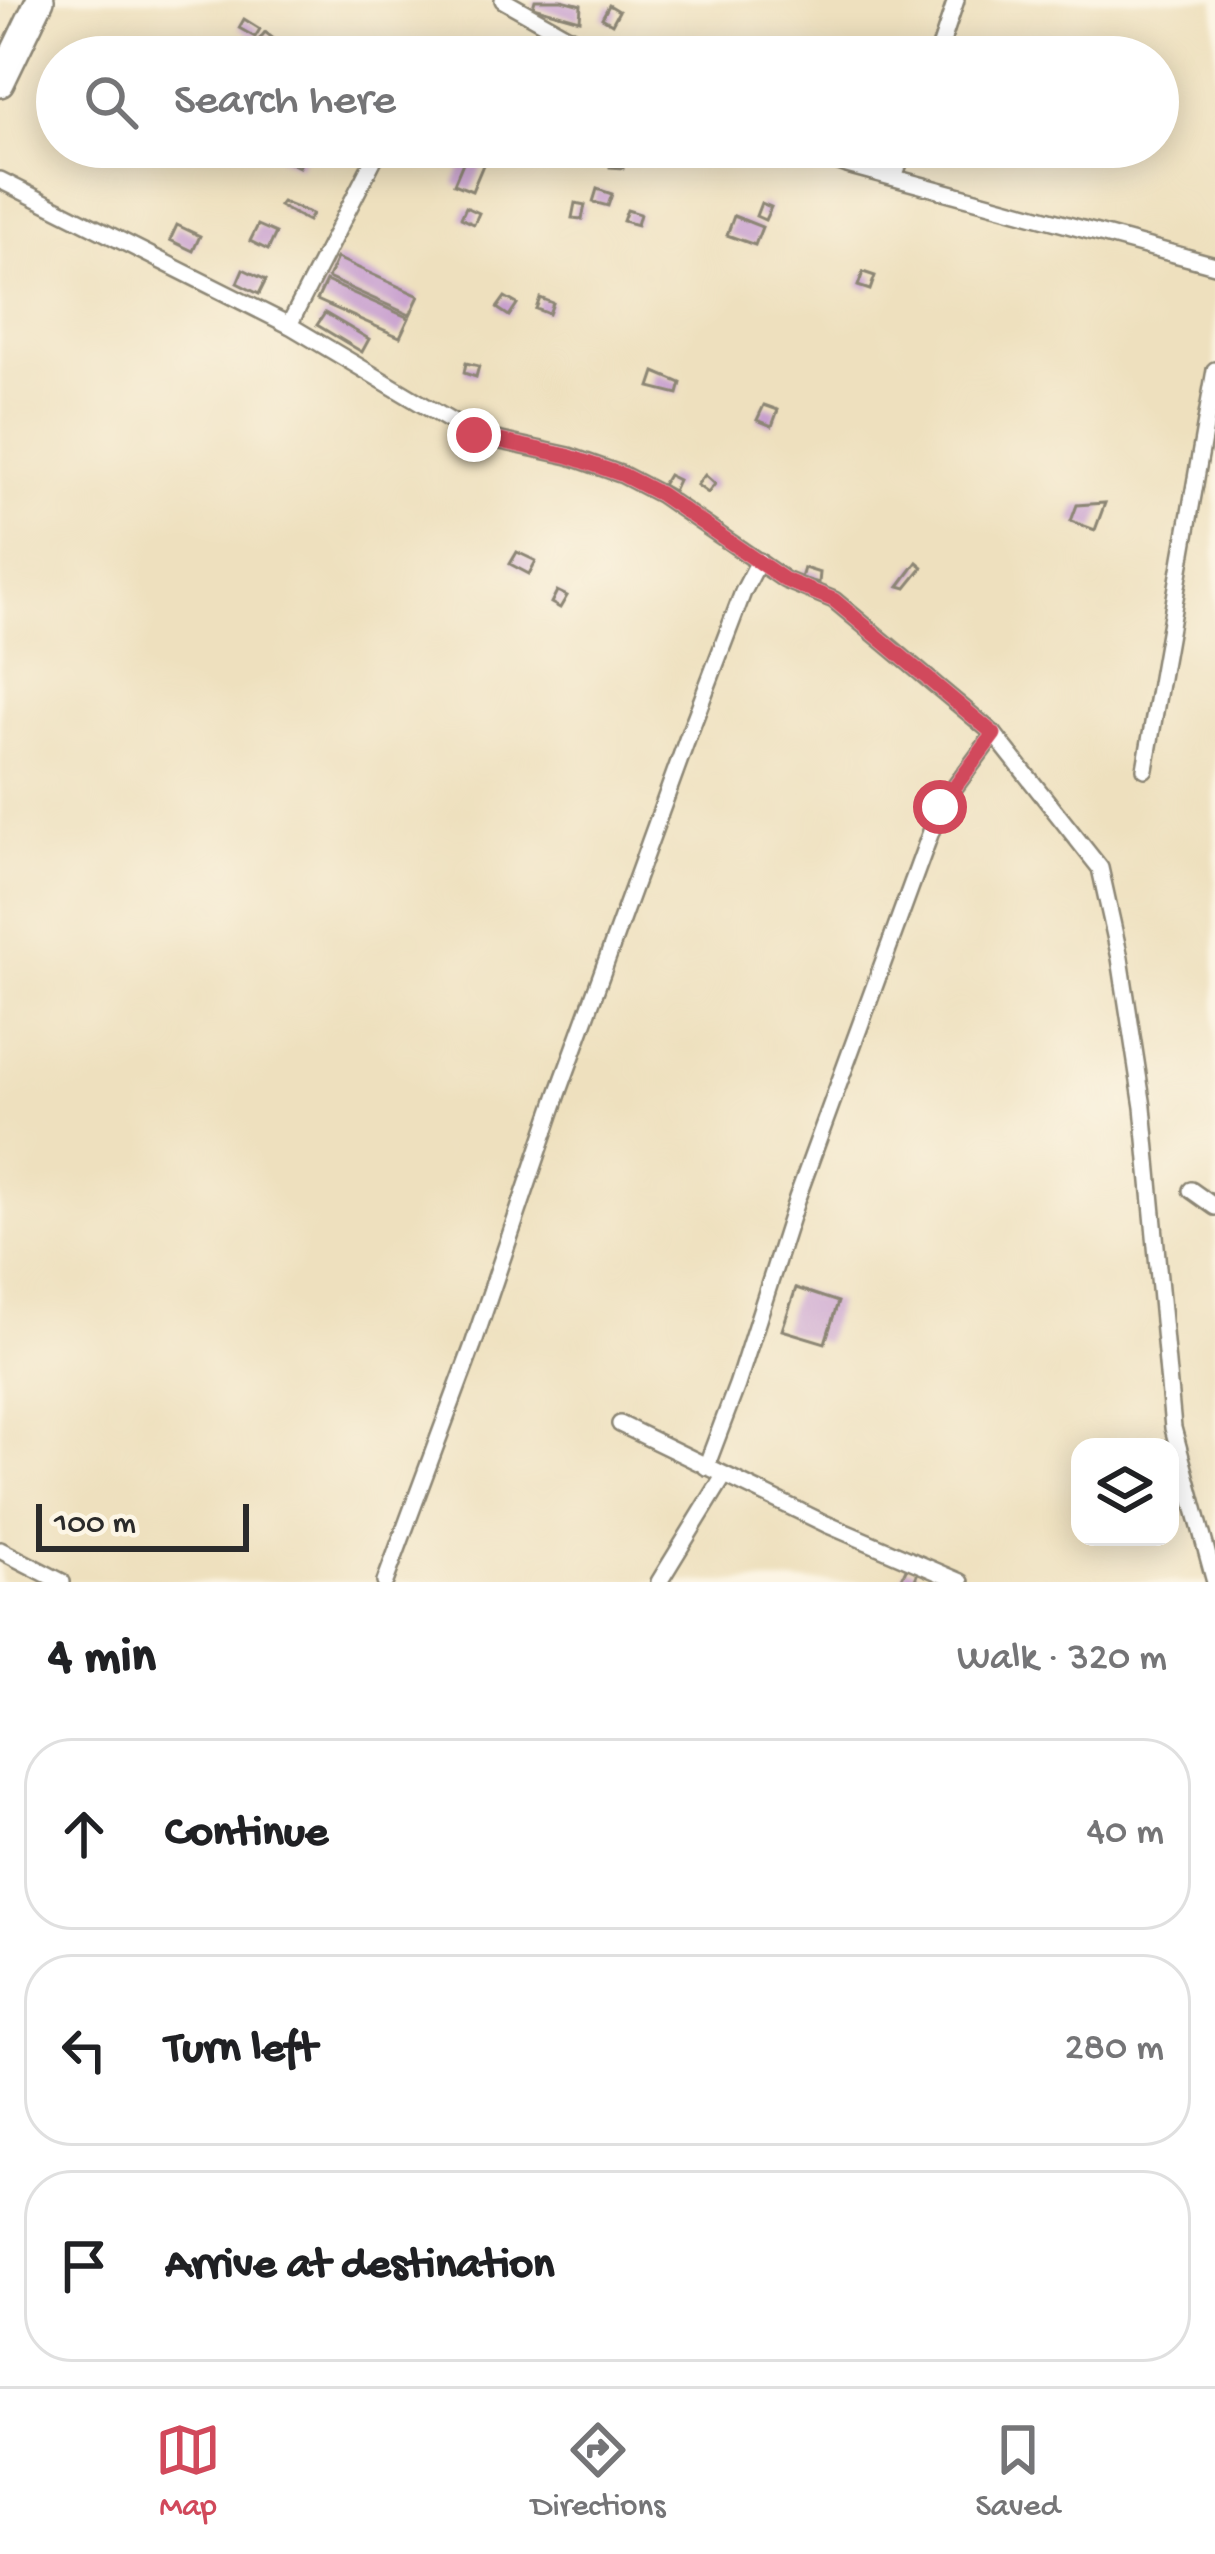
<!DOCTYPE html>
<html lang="en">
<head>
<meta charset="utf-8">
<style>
  body { margin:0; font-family:"Gochi Hand",sans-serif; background:#f2f2f2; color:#202124 }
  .controls { position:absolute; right:36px; bottom:36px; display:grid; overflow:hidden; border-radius:24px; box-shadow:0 6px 30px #0003 }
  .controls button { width:108px; height:108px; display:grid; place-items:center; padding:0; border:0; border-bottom:3px solid #e0e0e0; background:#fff; color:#202124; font:60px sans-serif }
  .scale { position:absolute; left:36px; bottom:30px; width:213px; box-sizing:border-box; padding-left:12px; border:6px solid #2b2b2b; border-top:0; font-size:33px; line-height:42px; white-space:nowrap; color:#2b2b2b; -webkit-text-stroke:9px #fcf5e5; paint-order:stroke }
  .stop { position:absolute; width:36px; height:36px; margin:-27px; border:9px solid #d1495b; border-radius:50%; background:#fff }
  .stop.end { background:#d1495b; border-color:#fff; box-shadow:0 3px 12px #0008 }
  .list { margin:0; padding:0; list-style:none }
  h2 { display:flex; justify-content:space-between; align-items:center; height:156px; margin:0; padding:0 48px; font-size:51px }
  h2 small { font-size:39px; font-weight:400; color:#757577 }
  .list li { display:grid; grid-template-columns:78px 1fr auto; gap:36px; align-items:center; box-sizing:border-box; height:192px; margin:0 24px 24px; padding:0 24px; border:3px solid #e0e0e0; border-radius:48px }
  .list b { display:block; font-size:45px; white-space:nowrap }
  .list em { font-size:39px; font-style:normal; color:#757577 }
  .icon { flex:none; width:66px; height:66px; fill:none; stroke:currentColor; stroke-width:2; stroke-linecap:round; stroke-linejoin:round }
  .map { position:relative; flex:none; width:1215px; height:1582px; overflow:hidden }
  .search { position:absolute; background:#fff; box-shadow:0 6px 30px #0003; left:36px; right:36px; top:36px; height:132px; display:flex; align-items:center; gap:30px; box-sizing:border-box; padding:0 42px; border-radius:66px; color:#757577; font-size:45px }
  .sheet { height:804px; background:#fff }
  nav { display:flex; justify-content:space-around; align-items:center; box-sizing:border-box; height:168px; border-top:3px solid #e0e0e0; background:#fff; font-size:33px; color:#757577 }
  nav a { display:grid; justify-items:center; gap:6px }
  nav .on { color:#d1495b }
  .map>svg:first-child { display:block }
  .building { fill:#c79fcf }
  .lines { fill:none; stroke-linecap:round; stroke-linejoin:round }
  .street-casing { stroke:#8c8674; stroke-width:20 }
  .highway-casing { stroke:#8c8674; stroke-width:32 }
  .street { stroke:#fff; stroke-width:15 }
  .highway { stroke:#fff; stroke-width:27 }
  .route { stroke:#d1495b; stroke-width:15 }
</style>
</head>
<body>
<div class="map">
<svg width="1215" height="1582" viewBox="0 0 1215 1582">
  <rect width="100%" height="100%" fill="#fcf5e5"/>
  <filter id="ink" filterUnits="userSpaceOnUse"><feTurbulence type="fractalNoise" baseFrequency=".00833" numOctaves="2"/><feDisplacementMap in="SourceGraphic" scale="24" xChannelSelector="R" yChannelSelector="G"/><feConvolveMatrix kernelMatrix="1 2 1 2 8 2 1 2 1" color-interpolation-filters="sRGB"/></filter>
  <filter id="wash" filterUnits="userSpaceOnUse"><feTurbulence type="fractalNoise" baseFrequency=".004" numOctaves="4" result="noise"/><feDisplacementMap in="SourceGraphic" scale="48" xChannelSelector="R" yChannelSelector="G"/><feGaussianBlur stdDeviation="2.7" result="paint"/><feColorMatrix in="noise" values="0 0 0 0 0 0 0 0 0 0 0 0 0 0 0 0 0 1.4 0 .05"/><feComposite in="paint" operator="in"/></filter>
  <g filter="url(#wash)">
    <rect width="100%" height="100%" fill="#eee0be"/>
    <g id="blocks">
      <g class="building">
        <path d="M535 0H562L581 5 580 20 533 7Z"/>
        <path d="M609 5 619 11 612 24 602 18Z"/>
        <path d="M244 19 260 29 255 37 239 28Z"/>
        <path d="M265 32 275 40 268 49 258 41Z"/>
        <path d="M282 147 306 152 299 167 277 156Z"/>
        <path d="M467 153 485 160 472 191 454 184Z"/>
        <path d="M610 155 624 156 623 168 610 167Z"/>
        <path d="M597 189 612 194 608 206 593 202Z"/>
        <path d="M282 202 312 214 308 221 279 206Z"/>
        <path d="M575 203 585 205 582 219 572 218Z"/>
        <path d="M761 203 771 207 765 220 756 216Z"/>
        <path d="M466 207 479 213 474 224 461 218Z"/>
        <path d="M627 210 640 214 637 225 623 221Z"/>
        <path d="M734 216 762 227 755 245 727 235Z"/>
        <path d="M177 225 200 236 193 251 170 240Z"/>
        <path d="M258 225 276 233 268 250 250 241Z"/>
        <path d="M337 258 419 296 410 315 328 278Z"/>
        <path d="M243 269 266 280 259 294 237 283Z"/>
        <path d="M863 272 875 276 870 290 858 286Z"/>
        <path d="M326 281 409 318 400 337 317 300Z"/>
        <path d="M505 297 517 304 509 316 497 308Z"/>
        <path d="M540 298 553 303 549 314 536 309Z"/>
        <path d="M325 313 369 339 362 352 317 325Z"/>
        <path d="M466 363 479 366 476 377 464 373Z"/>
        <path d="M655 372 681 383 678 394 650 387Z"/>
        <path d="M764 405 778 410 772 426 757 420Z"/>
        <path d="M668 475 678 480 673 491 662 485Z"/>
        <path d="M705 475 715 484 708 493 697 485Z"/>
        <path d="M1105 503 1095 530 1071 521 1077 505Z"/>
        <path d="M517 552 536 561 529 574 510 564Z"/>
        <path d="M917 562 923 567 906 588 899 586Z"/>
        <path d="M804 568 820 573 819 583 801 578Z"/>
        <path d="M557 591 567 596 560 608 551 603Z"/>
        <path d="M796 1288 838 1302 825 1343 782 1330Z"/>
        <path d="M907 1567 918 1572 914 1582H900Z"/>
      </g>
    </g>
  </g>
  <g filter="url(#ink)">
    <use href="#blocks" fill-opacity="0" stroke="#8c8674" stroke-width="3"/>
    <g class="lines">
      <defs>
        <g id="street">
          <path d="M503 0 604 57"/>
          <path d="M937 57 956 0"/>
          <path d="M799 147 847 165 1215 265"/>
          <path d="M894 177 905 147"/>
          <path d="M0 180 289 325 474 435 569 456 623 475 660 494 785 580 834 600 994 734 1100 868 1120 958 1143 1107 1173 1428 1215 1582"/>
          <path d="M289 325 380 147"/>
          <path d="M1145 769 1215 370"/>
          <path d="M1191 1190 1215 1207"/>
          <path d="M620 1424 826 1524 961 1582"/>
          <path d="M706 1467 737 1385 797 1198 940 807 994 734"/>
          <path d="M0 1550 62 1582"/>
          <path d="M385 1582 473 1345 558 1094 689 734 743 592 759 561"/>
          <path d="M659 1582 724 1476"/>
        </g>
        <path id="highway" d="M0 83 40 0"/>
      </defs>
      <use href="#street" class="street-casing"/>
      <use href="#highway" class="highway-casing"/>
      <use href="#street" class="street"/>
      <use href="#highway" class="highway"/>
    </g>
  </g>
  <g class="lines" filter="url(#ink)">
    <path class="route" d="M474 435 568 456 623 475 660 494 785 580 834 600 994 734 940 807"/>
  </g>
</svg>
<div class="controls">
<button><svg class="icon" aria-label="layers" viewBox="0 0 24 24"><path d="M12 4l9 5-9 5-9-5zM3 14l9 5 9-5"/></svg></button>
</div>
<div class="scale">100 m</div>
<div class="stop" style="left:940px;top:807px"></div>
<div class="stop end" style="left:474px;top:435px"></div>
<div class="search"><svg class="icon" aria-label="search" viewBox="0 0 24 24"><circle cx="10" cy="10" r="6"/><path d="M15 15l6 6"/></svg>Search here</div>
</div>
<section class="sheet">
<h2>4 min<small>Walk · 320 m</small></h2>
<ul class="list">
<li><svg class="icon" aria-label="ahead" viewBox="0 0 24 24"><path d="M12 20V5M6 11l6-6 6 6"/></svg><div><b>Continue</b></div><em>40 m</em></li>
<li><svg class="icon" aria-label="left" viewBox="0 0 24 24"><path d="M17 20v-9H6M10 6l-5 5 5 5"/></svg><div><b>Turn left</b></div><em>280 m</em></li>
<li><svg class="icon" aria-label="arrive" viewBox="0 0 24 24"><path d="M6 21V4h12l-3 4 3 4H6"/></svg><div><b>Arrive at destination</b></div></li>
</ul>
</section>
<nav>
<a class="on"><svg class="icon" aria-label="map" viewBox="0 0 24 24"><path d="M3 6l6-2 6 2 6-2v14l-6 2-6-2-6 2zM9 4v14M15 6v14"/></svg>Map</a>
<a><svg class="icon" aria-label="directions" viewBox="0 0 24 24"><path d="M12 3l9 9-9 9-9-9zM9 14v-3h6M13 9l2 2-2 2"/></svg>Directions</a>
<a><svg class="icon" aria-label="saved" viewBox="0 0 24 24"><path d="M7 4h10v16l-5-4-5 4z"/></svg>Saved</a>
</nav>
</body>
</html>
